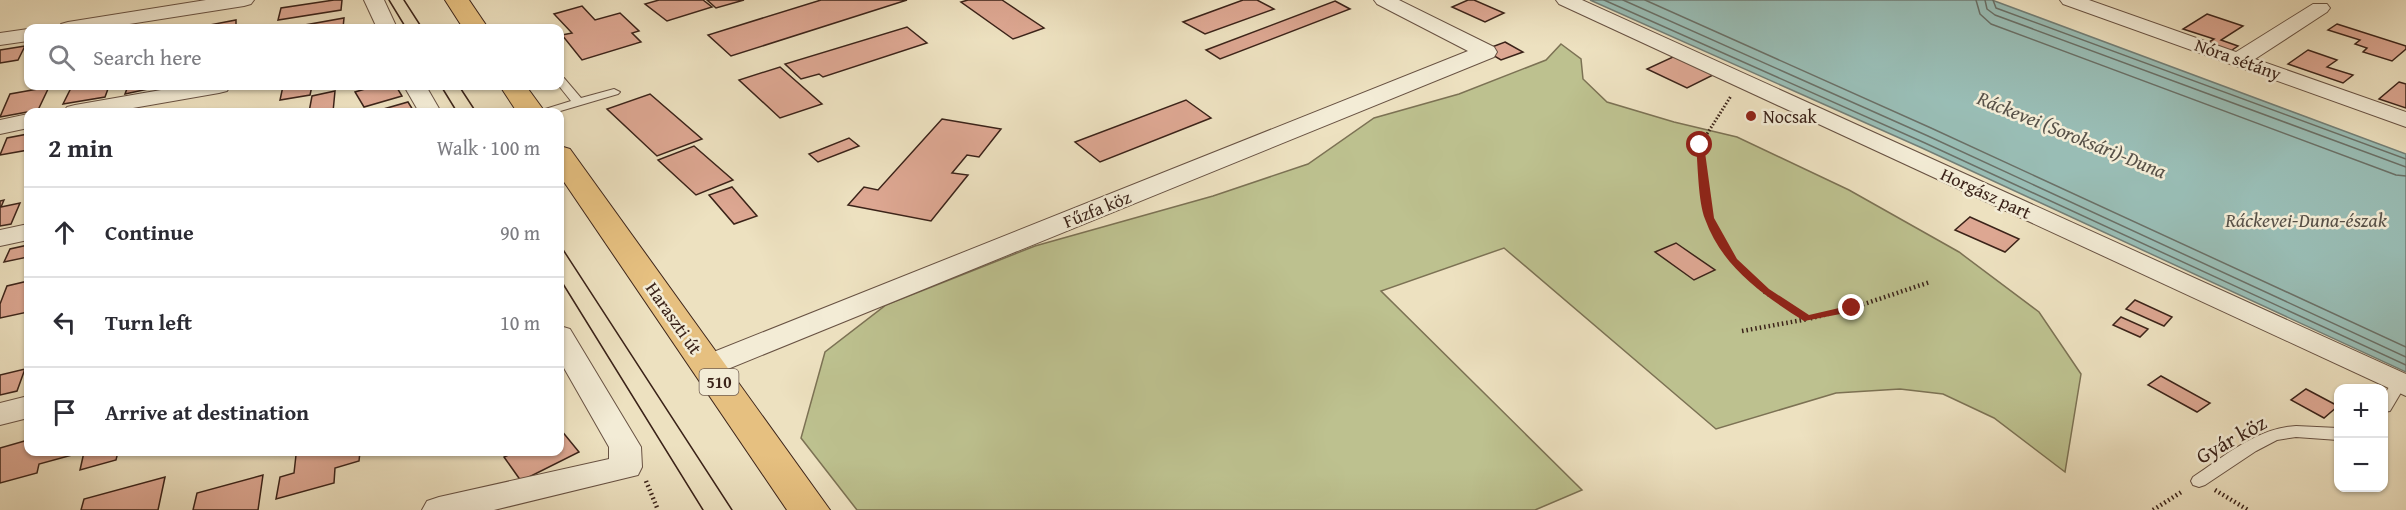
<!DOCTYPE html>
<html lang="en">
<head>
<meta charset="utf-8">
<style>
  body { margin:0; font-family:"Gentium Book Plus",serif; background:#f7f7f7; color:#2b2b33 }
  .controls { position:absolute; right:18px; bottom:18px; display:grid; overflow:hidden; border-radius:12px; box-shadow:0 2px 4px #0004 }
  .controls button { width:54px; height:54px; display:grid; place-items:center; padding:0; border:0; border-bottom:2px solid #e1e1e2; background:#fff; color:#2b2b33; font:30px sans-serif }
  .stop { position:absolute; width:18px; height:18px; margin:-14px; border:4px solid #8f2418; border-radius:50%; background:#fff }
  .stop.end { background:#8f2418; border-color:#fff; box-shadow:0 2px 6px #0008 }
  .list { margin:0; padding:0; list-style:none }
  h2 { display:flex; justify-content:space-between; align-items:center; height:78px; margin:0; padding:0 24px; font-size:26px }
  h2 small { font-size:20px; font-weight:400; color:#7c7c81 }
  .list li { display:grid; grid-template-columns:39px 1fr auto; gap:18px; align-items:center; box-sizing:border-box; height:90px; padding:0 24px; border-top:2px solid #e1e1e2 }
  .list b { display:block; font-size:22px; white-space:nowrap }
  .list em { font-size:20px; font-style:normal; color:#7c7c81 }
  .icon { flex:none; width:33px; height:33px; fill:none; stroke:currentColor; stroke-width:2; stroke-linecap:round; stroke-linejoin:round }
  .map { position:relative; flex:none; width:2406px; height:510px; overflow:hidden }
  .search { position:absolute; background:#fff; box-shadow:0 2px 4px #0004; left:24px; top:24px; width:540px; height:66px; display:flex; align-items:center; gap:15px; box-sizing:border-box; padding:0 21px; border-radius:12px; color:#7c7c81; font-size:22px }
  .panel { position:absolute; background:#fff; box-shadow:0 2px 4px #0004; left:24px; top:108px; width:540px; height:348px; border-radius:12px }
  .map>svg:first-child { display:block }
  .green { fill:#bdc18f; stroke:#7c7254; stroke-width:1.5 }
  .water { fill:#99bdb5; stroke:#737f77; stroke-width:1.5 }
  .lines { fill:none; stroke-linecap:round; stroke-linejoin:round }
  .shore { stroke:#6a7067; stroke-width:1.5 }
  .building { fill:#dda792; stroke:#3b2319; stroke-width:1.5 }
  .service-casing { stroke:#685243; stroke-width:2 }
  .minor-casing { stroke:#685243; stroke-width:2 }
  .primary-casing { stroke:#3b2319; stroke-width:2 }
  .path-far1 { stroke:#3b2319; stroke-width:3; stroke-dasharray:1.5 2; stroke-linecap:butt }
  .path { stroke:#3b2319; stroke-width:4.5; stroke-dasharray:1.5 3; stroke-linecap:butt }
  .service { fill:#f3ecd6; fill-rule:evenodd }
  .minor { fill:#f3ecd6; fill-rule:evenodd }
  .primary { fill:#e6c080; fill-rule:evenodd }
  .tram { stroke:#3b2319; stroke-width:1.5 }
  .route { fill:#8f2418 }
  .poi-dot { fill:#8f2418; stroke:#f3ecd6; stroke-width:2 }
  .labels { text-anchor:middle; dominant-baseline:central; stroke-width:5; stroke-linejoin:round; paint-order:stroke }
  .shield { fill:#f3ecd6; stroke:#725f52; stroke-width:1.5 }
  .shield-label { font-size:16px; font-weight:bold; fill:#3b2319 }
  .street-label { font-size:18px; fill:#3b2319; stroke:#f3ecd6 }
  .poi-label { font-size:18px; fill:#3b2319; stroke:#f3ecd6; text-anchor:start }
  .water-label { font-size:20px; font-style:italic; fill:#575148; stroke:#f3ecd6 }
  .near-street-label { font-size:21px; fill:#3b2319; stroke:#f3ecd6 }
</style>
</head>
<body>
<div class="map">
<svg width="2406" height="510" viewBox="0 0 2406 510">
  <rect width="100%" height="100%" fill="#ede1c0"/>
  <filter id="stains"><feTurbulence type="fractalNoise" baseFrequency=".00333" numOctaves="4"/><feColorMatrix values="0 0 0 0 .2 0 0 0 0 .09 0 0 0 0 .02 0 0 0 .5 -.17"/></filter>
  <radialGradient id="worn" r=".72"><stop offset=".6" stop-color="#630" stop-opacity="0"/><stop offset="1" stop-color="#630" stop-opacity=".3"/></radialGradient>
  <path class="green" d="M1561 44 1581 59 1583 79 1607 102 1674 122 1737 137 1849 190 1959 252 2039 312 2081 374 2065 472 1994 418 1943 394 1900 389 1836 393 1716 429 1504 248 1381 291 1582 490 1535 510H857L801 438 825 352 886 305 1035 246 1213 196 1308 164 1374 118 1459 94 1546 60Z"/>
  <path class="water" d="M1590 0H1992L2406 154V372L1922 148Z"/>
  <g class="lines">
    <g class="shore">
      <path d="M1604 0 1925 143 2406 365"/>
      <path d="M1623 0 1928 136 2406 357"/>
      <path d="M1645 0 1931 128 2406 347"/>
      <path d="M1976 0 1980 14 1991 24 2396 175 2406 176"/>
      <path d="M1985 0 1987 9 1995 15 2406 167"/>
      <path d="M1993 0 1996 8 2406 159"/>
    </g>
  </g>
  <g class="building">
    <path d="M334 0H342L341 10 278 20 281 8Z"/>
    <path d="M659 0H703L712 7 667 21 645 4Z"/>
    <path d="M707 0H744L716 8Z"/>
    <path d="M821 0H907L731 56 708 35Z"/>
    <path d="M968 0H1002L1044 28 1013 39 961 2Z"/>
    <path d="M1243 0H1257L1274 9 1205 34 1183 22Z"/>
    <path d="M1468 0H1474L1504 13 1485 22 1452 7Z"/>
    <path d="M1335 1 1350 9 1220 59 1206 50Z"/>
    <path d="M582 6 595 20 620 13 639 31 632 33 641 42 582 60 562 35 572 33 554 14Z"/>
    <path d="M2207 14 2243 26 2221 40 2238 46 2229 52 2206 44 2214 39 2183 29Z"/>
    <path d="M344 18 343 28H304L305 25Z"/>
    <path d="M236 20V28H204V26Z"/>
    <path d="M2337 24 2406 46V49L2392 61 2363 52 2367 48 2355 44 2360 40 2328 30Z"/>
    <path d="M907 27 927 43 823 77 819 74 801 79 785 64Z"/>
    <path d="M1505 42 1523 52 1501 60 1484 50Z"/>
    <path d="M25 46 18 60 0 63V50Z"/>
    <path d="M2308 50 2337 60 2327 67 2353 75 2343 83 2288 64Z"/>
    <path d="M1675 56 1715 74 1687 88 1647 69Z"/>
    <path d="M780 67 822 104 780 118 739 80Z"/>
    <path d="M2399 82 2406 84V108L2379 99Z"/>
    <path d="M87 86H109L105 97 63 104 71 88Z"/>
    <path d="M128 86H162L125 94Z"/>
    <path d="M283 86H312L310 95 280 100Z"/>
    <path d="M375 86H396L402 96 364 107 355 92Z"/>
    <path d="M49 87 38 110 0 117 10 94Z"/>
    <path d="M335 91 333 112H309L312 96Z"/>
    <path d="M650 94 702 139 657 156 607 109Z"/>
    <path d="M1186 100 1211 118 1100 162 1075 142Z"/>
    <path d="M408 102 413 110 373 112Z"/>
    <path d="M942 119 1001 129 979 157 967 155 952 173 968 175 931 221 848 205 864 187 878 190Z"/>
    <path d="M28 134V150L0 155 7 138Z"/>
    <path d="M849 138 859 146 818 162 809 154Z"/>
    <path d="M694 146 733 180 696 195 658 160Z"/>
    <path d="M732 187 757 216 734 224 709 195Z"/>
    <path d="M4 200 1 207 20 203 11 224 0 226V201Z"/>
    <path d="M1970 217 2019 239 2005 252 1955 230Z"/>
    <path d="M1676 243 1715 270 1694 280 1655 252Z"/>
    <path d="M28 245V257L4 262 10 249Z"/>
    <path d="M28 281V312L0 318V304L7 286Z"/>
    <path d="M2135 300 2172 317 2164 326 2126 309Z"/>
    <path d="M2121 317 2148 329 2140 337 2113 325Z"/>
    <path d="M25 369 17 391 0 395V375Z"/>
    <path d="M2161 376 2210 403 2197 412 2148 385Z"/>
    <path d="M2306 389 2338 406 2324 418 2291 400Z"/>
    <path d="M560 430H561L579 452 521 481 504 457 516 452H560Z"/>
    <path d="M28 440V452H83L39 464 37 473 0 483V448Z"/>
    <path d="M84 452H118L116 460 80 470Z"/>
    <path d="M310 452H360L359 461 335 468 334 483 276 499 280 477 294 473 296 455Z"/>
    <path d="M263 475 258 510H193L197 493Z"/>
    <path d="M165 477 158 510H81L84 499Z"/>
  </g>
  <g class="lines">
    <defs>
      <g id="service">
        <path d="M560 77 564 78 581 98 614 89 620 92 618 94 557 112H541L542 110 571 101 559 86Z"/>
        <path d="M2399 378 2404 379 2406 384 2390 411 2384 412V395L2394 379Z"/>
        <path d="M2296 426 2338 428V440L2296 437 2277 440 2256 451 2205 485 2199 487 2193 485 2191 481 2193 477C2225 456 2257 428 2296 426Z"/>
      </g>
      <g id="minor">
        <path d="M206 0H254L251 4 244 6 104 28H58L61 24 68 22Z"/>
        <path d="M364 0H384L397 28H377Z"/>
        <path d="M1374 0H1399L1494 47 1497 52 1494 57 718 373 707 376 696 373 692 366 696 359 1468 51 1377 4Z"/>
        <path d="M1556 0H1582L2406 374V396L1559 4Z"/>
        <path d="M2060 0H2089L2236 52 2313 4H2327L2330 8 2327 12 2255 59 2406 112V127L2063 4Z"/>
        <path d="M28 29V41L0 45V33Z"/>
        <path d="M184 86H230L227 91 219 93 110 112H63L67 107 75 105Z"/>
        <path d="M404 86H426L441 112H419Z"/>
        <path d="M28 114V128L0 134V120Z"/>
        <path d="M28 224V240L0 246V230Z"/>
        <path d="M560 326 570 329 641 447 642 467 638 475 494 510H422L427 501 439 497 609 459V447L560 361Z"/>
        <path d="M28 396V418L0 425V403Z"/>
      </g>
      <g id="primary">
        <path d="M445 0H469L488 28H463Z"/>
        <path d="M500 86H526L545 112H517Z"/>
        <path d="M560 146 570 149 830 510H787L560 176Z"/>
      </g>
    </defs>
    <use href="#service" class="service-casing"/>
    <use href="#minor" class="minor-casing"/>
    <use href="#primary" class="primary-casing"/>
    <path class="path-far1" d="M1711 222 1700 145 1731 96"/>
    <g class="path">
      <path d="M1710 221 1733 261 1765 292 1808 319 1852 308 1930 282"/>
      <path d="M1742 331 1808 319"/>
      <path d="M646 481 658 510"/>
      <path d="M2215 490 2248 510"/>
      <path d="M2153 510 2183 491"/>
    </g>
    <use href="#service" class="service"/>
    <use href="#minor" class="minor"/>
    <use href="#primary" class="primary"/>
    <g class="tram">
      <path d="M389 0 406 28"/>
      <path d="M404 0 422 28"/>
      <path d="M441 86 457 112"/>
      <path d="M459 86 476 112"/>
      <path d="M560 245 732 510"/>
      <path d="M560 279 703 510"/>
    </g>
  </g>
  <path class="route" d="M1700 142 1704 145 1714 218 1737 259 1769 289 1809 315 1852 305 1856 306V311L1804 321C1763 295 1722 267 1705 219 1698 201 1698 165 1696 145Z"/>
  <circle class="poi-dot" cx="1751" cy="116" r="6"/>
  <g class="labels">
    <rect class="shield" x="699.5" y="369" width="39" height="26" rx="4.5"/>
    <g class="shield-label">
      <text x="719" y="382">510</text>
    </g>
    <g class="street-label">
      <text transform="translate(2238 59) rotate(20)">Nóra sétány</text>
      <text transform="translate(1986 193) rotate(25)">Horgász part</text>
      <text transform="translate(1097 209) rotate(-22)">Fűzfa köz</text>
      <text transform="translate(674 318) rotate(55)">Haraszti út</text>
    </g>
    <g class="poi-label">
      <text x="1763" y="116">Nocsak</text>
    </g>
    <g class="water-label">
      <text transform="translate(2072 134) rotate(22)">Ráckevei (Soroksári)-Duna</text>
      <text x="2306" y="219">Ráckevei-Duna-észak</text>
    </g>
    <g class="near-street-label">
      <text transform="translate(2231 439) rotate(-29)">Gyár köz</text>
    </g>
  </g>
  <rect width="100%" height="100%" filter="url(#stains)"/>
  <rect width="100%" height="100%" fill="url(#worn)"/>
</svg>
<div class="controls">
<button>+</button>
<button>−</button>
</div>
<div class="stop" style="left:1700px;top:145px"></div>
<div class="stop end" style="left:1852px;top:308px"></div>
<div class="search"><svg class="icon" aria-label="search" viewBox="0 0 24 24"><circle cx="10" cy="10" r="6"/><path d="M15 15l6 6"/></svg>Search here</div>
<section class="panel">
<h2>2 min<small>Walk · 100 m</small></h2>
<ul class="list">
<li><svg class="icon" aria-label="ahead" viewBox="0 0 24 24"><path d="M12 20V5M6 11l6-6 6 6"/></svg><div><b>Continue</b></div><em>90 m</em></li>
<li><svg class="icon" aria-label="left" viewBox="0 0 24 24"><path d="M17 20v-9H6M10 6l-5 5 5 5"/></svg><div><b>Turn left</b></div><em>10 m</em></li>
<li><svg class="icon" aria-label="arrive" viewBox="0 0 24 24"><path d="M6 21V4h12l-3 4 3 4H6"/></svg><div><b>Arrive at destination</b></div></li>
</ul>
</section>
</div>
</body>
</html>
